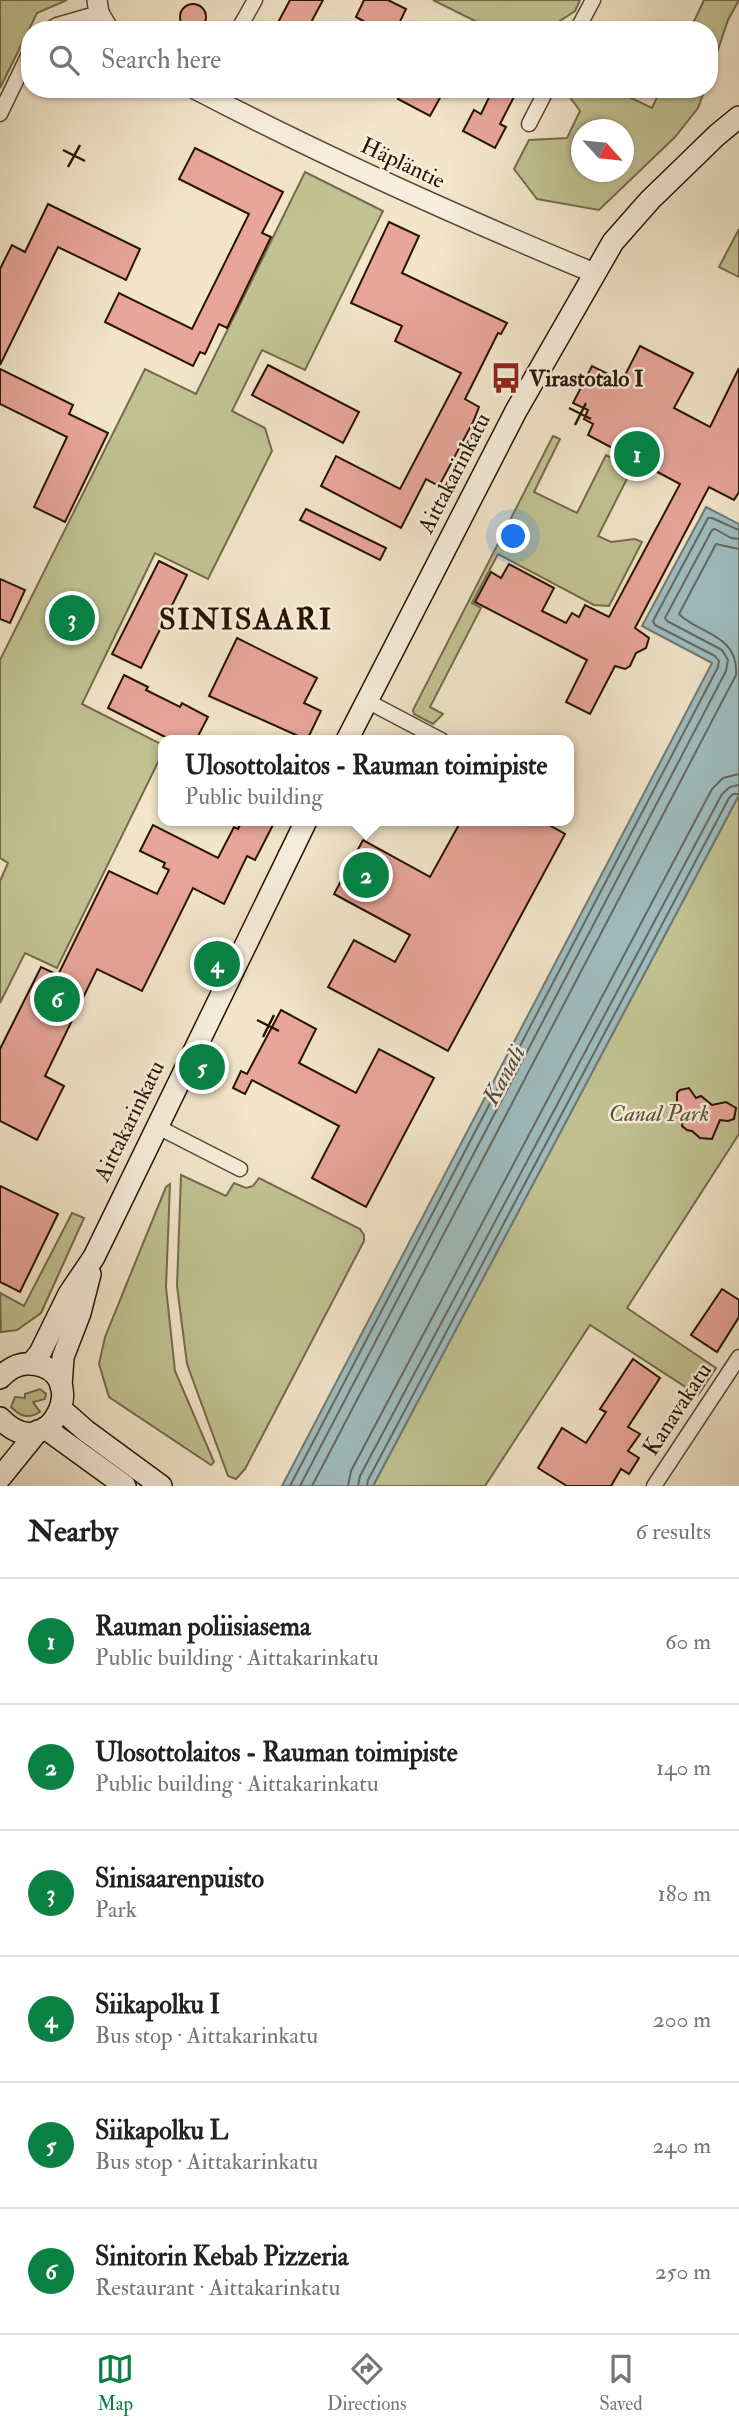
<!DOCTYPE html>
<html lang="en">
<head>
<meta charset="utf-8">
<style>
  body { margin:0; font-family:"IM FELL Double Pica",serif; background:#f6f6f6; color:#222 }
  .compass { position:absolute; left:571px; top:119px; width:63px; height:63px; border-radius:50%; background:#fff; box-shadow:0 2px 5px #0004; rotate:117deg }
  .you { position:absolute; left:514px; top:537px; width:24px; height:24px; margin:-18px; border:5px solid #fff; border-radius:50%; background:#1a73e8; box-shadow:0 0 0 10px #1a73e833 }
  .badge { display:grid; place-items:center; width:46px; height:46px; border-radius:50%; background:#0b8043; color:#fff; font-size:23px; font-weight:700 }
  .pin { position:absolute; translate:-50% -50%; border:4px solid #fff; box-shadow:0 2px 7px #0006 }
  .popup { position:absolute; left:158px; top:735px; width:416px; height:91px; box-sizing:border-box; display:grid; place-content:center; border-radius:14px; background:#fff; filter:drop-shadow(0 2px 5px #0005); font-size:23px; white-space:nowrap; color:#767676 }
  .popup b { font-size:26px; color:#222 }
  .popup::after { content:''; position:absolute; left:50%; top:100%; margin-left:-14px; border:14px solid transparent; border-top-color:#fff }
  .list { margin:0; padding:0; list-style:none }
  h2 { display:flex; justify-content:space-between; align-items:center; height:91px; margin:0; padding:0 28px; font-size:30px }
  h2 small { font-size:23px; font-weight:400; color:#767676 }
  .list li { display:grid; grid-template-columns:46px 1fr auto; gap:21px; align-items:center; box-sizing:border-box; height:126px; padding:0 28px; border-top:2px solid #e0e0e0 }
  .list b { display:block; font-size:26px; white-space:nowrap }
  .list p { margin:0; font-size:23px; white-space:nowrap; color:#767676 }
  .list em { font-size:23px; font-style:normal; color:#767676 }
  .icon { flex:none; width:38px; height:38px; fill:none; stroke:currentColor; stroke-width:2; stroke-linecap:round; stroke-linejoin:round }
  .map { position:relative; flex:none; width:739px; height:1486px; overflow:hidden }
  .search { position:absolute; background:#fff; box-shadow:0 2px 5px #0004; left:21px; right:21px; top:21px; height:77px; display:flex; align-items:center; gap:18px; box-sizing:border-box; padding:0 24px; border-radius:28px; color:#767676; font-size:26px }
  .sheet { height:847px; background:#fff }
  nav { display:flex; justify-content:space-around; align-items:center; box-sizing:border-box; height:98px; border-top:2px solid #e0e0e0; background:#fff; font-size:19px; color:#767676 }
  nav a { display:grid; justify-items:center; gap:4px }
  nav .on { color:#0b8043 }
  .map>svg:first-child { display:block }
  .green { fill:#c1c292; stroke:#756b4a; stroke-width:2; fill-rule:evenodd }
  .water { fill:#9fbdc0; stroke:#707974; stroke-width:2 }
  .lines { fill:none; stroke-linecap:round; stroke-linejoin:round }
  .shore { stroke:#646860; stroke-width:2 }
  .building { fill:#e8a59a; stroke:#291401; stroke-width:2 }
  .minor-casing { stroke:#5b4833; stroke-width:17 }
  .tertiary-casing { stroke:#5b4833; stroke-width:22 }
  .secondary-casing { stroke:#291401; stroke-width:24 }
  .minor { stroke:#f7eedd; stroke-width:14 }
  .tertiary { stroke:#f7eedd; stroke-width:19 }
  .secondary { stroke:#f7eedd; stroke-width:21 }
  .ticks { fill:none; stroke:#291401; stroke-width:2.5 }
  .labels { text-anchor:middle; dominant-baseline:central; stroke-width:5; stroke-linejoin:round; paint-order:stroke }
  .street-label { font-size:23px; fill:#291401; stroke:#f7eedd }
  .poi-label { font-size:23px; font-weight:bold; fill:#291401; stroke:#f7eedd; text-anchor:start }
  .park-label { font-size:23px; font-style:italic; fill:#5e5134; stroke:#f7eedd }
  .water-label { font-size:24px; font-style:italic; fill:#524f44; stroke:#f7eedd }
  .district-label { font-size:30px; font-weight:bold; letter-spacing:2px; fill:#291401; stroke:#f7eedd }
</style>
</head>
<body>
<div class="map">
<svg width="739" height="1486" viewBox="0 0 739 1486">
  <rect width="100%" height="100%" fill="#f2e5ca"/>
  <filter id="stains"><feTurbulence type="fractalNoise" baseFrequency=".00286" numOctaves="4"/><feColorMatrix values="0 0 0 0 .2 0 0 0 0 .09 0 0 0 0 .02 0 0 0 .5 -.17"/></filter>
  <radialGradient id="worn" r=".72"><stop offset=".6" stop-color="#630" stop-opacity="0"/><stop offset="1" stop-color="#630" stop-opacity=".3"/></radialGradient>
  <g class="green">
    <path d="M0 0H67L37 13 0 88Z"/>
    <path d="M433 0H580L575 11 546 30H493Z"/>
    <path d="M704 0H739L728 20 709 76V30H690Z"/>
    <path d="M564 89H612L652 108 661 89H705L698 108 675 137 599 210 537 199 514 169 529 140 567 138 580 111ZM582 130H624V172H582Z"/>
    <path d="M305 172 383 211 305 370 262 350 232 411 265 428 272 451 208 579 155 553 82 704 163 745V752L57 968 25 953 0 1003V881L8 863 0 858V660L145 369 196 394Z"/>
    <path d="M739 229V277L719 267Z"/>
    <path d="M553 436 560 439 534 492 577 513 606 455 632 469 598 536 611 542 635 539 642 542 609 606 594 605 498 554 472 603 481 608 430 707 443 714 433 724 414 714 413 710Z"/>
    <path d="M739 795V1134L627 1308 716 1368 698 1395 590 1325 485 1486H373Z"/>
    <path d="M181 1175 226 1196 234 1183 246 1188 253 1186 259 1178 360 1229 364 1235V1241L245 1469 236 1479 228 1476 187 1364 177 1286Z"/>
    <path d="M170 1184 166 1287 175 1371 214 1462 211 1465 109 1397 99 1364 105 1337 166 1187Z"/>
    <path d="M72 1213 84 1218 41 1313 17 1330 1 1332 0 1293 24 1306Z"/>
    <path d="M40 1389 46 1394 45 1399 33 1402 40 1412C28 1419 21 1417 11 1407L15 1397 25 1398V1394Z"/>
  </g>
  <path class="water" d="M706 507 739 524V795L373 1486H282L712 663 642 626Z"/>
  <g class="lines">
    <g class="shore">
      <path d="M290 1486 718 667 719 661 715 656 655 625 653 621 708 518H712L739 530"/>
      <path d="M300 1486 726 671 728 660 722 650 667 621 665 618 712 530 715 529 731 538 739 539"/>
      <path d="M312 1486 736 675C739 634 698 634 679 614L716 544 739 549"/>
      <path d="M348 1486 351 1471 712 789 723 778 739 774"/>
      <path d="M358 1486 360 1476 722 794 730 787 739 785"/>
      <path d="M367 1486 368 1480 729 798 733 794H739"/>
    </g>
  </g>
  <g class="building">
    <path d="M290 0H323L307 30H274Z"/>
    <path d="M364 0H388L406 9 396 30H363L367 23 356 17Z"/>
    <circle cx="193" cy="17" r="13"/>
    <path d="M403 89H429L441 96 430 116 398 99Z"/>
    <path d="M493 89H518L500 124 506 127 495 148 463 131 474 110 481 114Z"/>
    <path d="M195 148 283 192 262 233 271 237 227 328 219 324 205 354 200 352 193 366 105 322 119 293 192 329 249 214 179 179Z"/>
    <path d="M48 204 140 249 126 280 58 247 0 365V269L12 245 25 252Z"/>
    <path d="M389 222 419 236 402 273 507 323 501 334 498 333 465 399 479 407 473 422 439 486 426 479 401 528 321 486 336 456 400 489 461 373 395 341 402 326 351 303Z"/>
    <path d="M640 346 693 373 674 408 710 427 739 368V492L734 500 709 487 635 628 649 638 646 648 636 653 630 666 625 669 615 666 590 714 566 702 587 660 475 602 491 572 501 578 509 564 554 588 542 611 566 623 572 613 579 617 585 605 609 617 680 484 588 435 593 424 584 419 588 410 573 403 592 366 622 381Z"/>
    <path d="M268 365 359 412 343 443 252 395Z"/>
    <path d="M0 369 73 405 69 414 108 433 65 522 34 507 67 437 0 404Z"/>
    <path d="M306 509 386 548 380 560 300 520Z"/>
    <path d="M159 561 187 575 141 668 112 654Z"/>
    <path d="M0 579 25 590 10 623 0 619Z"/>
    <path d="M237 638 317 678 304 703 321 711 307 740 209 696Z"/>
    <path d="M124 675 148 687 146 690 180 707 182 703 208 717 196 740H171L108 708Z"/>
    <path d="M242 821H275L255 860 247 856 224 904 193 888 142 991 97 969 45 1076 64 1086 37 1140 0 1121V1049L41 967 58 975 109 871 157 894 169 870 163 867 165 863 140 851 153 825 218 858 234 827 238 829Z"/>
    <path d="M461 821H542L565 834 448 1051 328 987 354 940 395 962 410 935 334 894 363 840 430 877Z"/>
    <path d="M281 1010 316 1029 299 1063 356 1093 379 1049 434 1078 366 1207 312 1178 339 1126 252 1080 245 1094 233 1088 241 1071 247 1074Z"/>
    <path d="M689 1088 696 1098 701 1096 712 1105 726 1102 736 1108 734 1119 728 1121 720 1120 712 1139 700 1138 692 1131 687 1130 682 1126 684 1112 677 1103V1093L680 1090Z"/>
    <path d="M0 1186 58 1214 20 1292 0 1282Z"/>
    <path d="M722 1289 739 1300V1317L717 1352 691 1335Z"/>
    <path d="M633 1359 660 1378 628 1427 640 1434 628 1451 639 1458 629 1474 621 1469 611 1486H567L538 1468 562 1428 586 1443 606 1412 600 1409Z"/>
  </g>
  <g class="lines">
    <defs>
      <g id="minor">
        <path d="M49 30 57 25 99 13"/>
        <path d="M238 30 255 0"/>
        <path d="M577 30 593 0"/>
        <path d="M0 114 30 52"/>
        <path d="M529 124 547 89"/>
        <path d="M367 701 441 740"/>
        <path d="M156 1126 240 1169"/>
        <path d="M654 1486 739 1357"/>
      </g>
      <g id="tertiary">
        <path d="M97 0 99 13 109 30"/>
        <path d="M195 89C325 157 459 217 594 273"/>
      </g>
      <g id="secondary">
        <path d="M347 740 516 411 613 242 650 200 717 135 739 117"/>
        <path d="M31 1364 40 1353 69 1294 94 1257 306 821"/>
        <path d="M0 1378C9 1368 19 1362 33 1364 94 1371 49 1471 0 1418"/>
        <path d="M61 1386 63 1357 80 1313 90 1274"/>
        <path d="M61 1409 86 1431 161 1486"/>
        <path d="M45 1428 125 1486"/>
        <path d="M0 1478 38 1431"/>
      </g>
    </defs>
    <use href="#minor" class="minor-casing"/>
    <use href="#tertiary" class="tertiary-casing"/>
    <use href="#secondary" class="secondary-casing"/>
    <use href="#minor" class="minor"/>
    <use href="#tertiary" class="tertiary"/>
    <use href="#secondary" class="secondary"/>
  </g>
  <path class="ticks" d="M63 150 85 161M68 167 80 145M569 408 591 419M575 425 586 403M257 1020 279 1031M263 1037 274 1015"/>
  <defs>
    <symbol id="bus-bare" viewBox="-9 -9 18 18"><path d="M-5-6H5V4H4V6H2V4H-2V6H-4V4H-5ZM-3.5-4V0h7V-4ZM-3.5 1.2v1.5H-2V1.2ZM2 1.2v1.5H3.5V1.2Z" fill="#8f2418" stroke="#f7eedd" stroke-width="2.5" paint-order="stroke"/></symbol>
  </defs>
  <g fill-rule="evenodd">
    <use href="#bus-bare" x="484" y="356" width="44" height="44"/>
  </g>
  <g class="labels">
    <g class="street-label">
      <text transform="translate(403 163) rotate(25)">Häpläntie</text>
      <text transform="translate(454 473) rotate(-63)">Aittakarinkatu</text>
      <text transform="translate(129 1121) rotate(-64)">Aittakarinkatu</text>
      <text transform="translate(677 1409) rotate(-57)">Kanavakatu</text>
    </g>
    <g class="poi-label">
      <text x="529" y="378">Virastotalo I</text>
    </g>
    <g class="park-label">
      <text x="659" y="1113">Canal Park</text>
    </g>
    <g class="water-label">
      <text transform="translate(504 1075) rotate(-62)">Kanali</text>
    </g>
    <g class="district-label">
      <text x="246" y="619">SINISAARI</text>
    </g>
  </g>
  <rect width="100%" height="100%" filter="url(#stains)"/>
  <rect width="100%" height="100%" fill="url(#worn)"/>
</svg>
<svg class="compass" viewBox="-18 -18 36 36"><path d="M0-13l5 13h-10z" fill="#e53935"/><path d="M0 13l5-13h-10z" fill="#767676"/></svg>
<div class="you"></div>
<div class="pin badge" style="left:637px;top:454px">1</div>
<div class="pin badge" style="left:366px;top:875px">2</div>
<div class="popup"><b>Ulosottolaitos - Rauman toimipiste</b>Public building</div>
<div class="pin badge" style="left:72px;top:618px">3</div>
<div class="pin badge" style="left:217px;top:964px">4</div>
<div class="pin badge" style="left:202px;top:1067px">5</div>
<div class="pin badge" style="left:57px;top:999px">6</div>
<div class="search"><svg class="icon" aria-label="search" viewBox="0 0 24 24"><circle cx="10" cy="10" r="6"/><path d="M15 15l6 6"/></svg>Search here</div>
</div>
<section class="sheet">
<h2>Nearby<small>6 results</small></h2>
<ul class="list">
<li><span class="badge">1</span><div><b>Rauman poliisiasema</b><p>Public building · Aittakarinkatu</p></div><em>60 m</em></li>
<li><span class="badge">2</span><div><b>Ulosottolaitos - Rauman toimipiste</b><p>Public building · Aittakarinkatu</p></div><em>140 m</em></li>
<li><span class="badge">3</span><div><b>Sinisaarenpuisto</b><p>Park</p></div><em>180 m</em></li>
<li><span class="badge">4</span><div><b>Siikapolku I</b><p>Bus stop · Aittakarinkatu</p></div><em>200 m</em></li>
<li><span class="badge">5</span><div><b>Siikapolku L</b><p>Bus stop · Aittakarinkatu</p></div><em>240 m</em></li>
<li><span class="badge">6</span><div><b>Sinitorin Kebab Pizzeria</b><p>Restaurant · Aittakarinkatu</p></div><em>250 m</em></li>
</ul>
</section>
<nav>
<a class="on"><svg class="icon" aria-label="map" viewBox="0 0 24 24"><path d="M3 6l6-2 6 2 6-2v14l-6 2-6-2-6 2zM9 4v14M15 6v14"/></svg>Map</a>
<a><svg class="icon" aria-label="directions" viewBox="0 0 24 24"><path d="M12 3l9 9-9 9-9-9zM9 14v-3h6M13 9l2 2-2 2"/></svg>Directions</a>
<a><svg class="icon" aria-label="saved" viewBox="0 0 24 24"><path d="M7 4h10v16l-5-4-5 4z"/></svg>Saved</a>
</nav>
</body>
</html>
